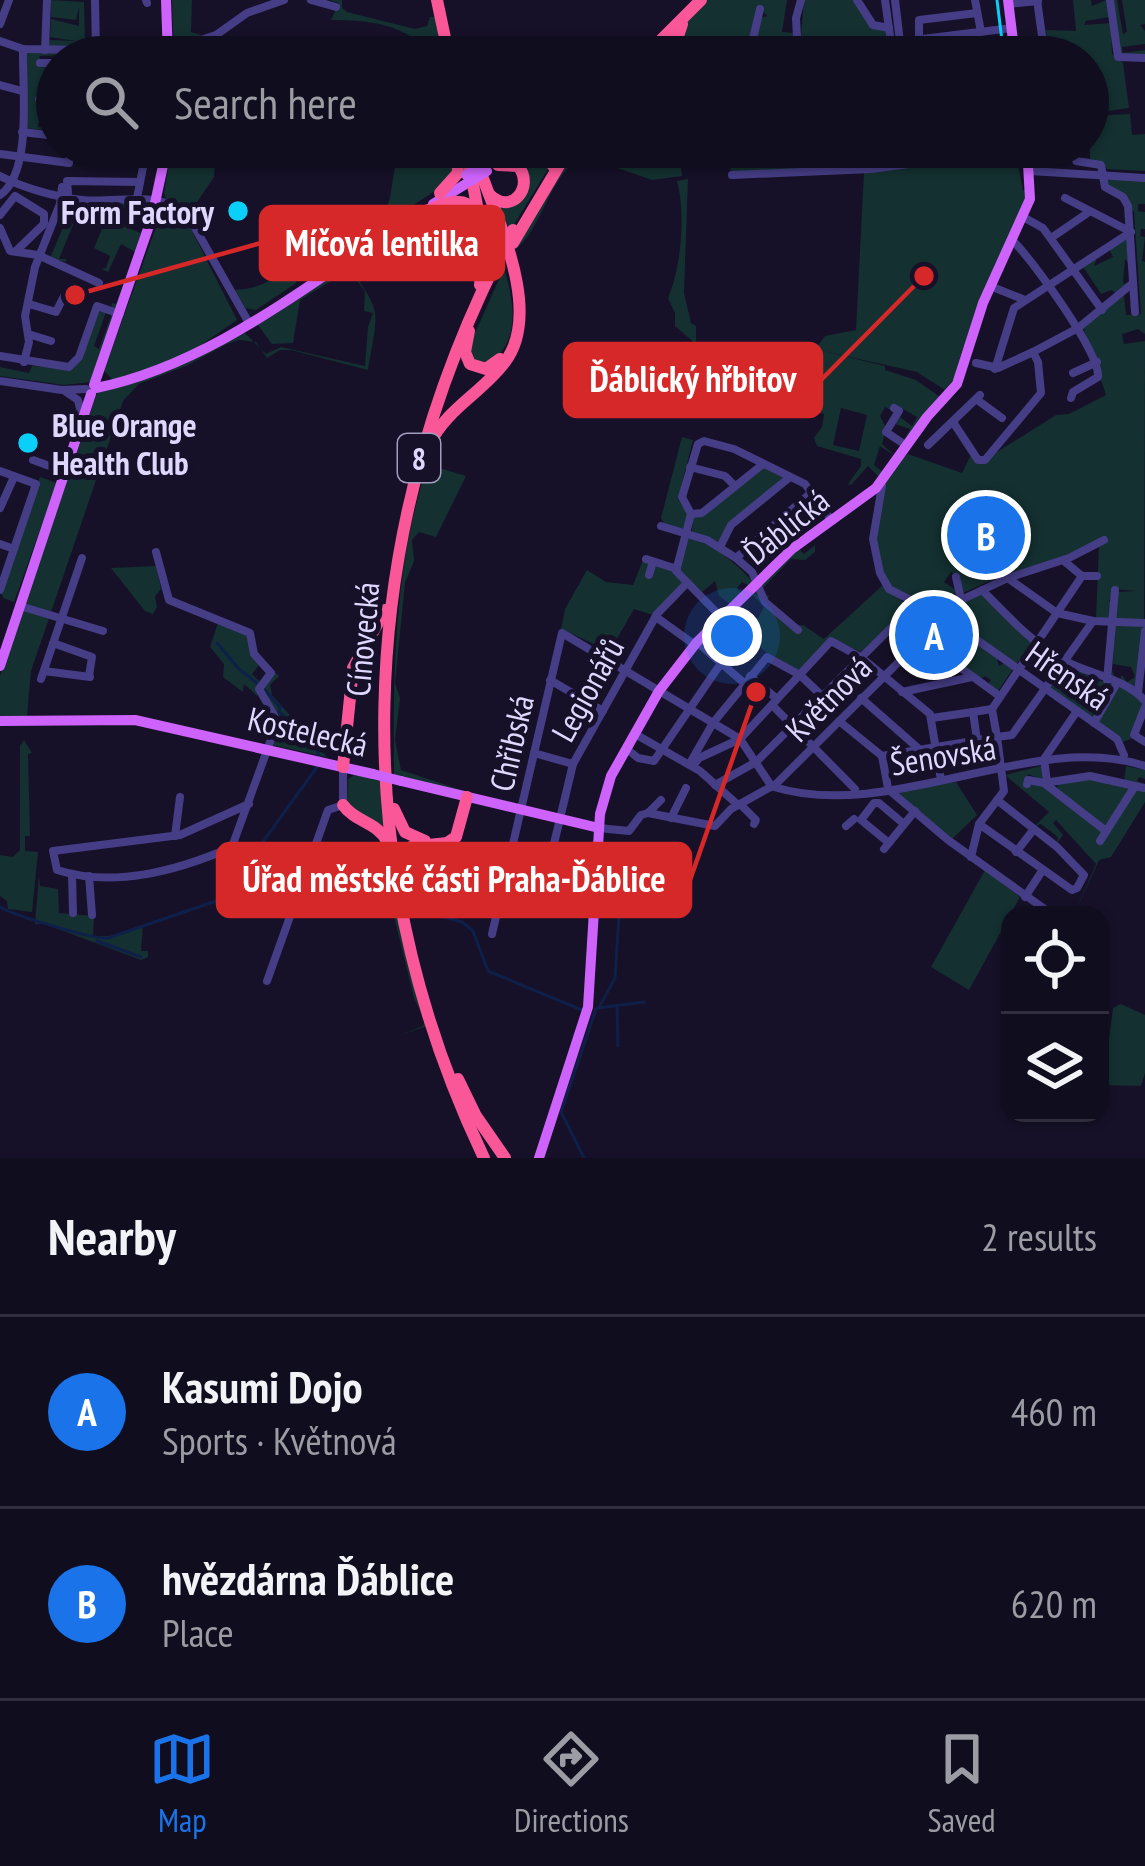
<!DOCTYPE html>
<html lang="en">
<head>
<meta charset="utf-8">
<style>
  body { margin:0; font-family:"PT Sans Narrow",sans-serif; background:#191627; color:#f1f3f6 }
  .controls { position:absolute; right:36px; bottom:36px; display:grid; overflow:hidden; border-radius:24px; box-shadow:0 3px 9px #0004 }
  .controls button { width:108px; height:108px; display:grid; place-items:center; padding:0; border:0; border-bottom:3px solid #302d3c; background:#100d1e; color:#f1f3f6; font:60px sans-serif }
  .you { position:absolute; left:732px; top:636px; width:42px; height:42px; margin:-30px; border:9px solid #fff; border-radius:50%; background:#1a73e8; box-shadow:0 0 0 18px #1a73e833 }
  .badge { display:grid; place-items:center; width:78px; height:78px; border-radius:50%; background:#1a73e8; color:#fff; font-size:39px; font-weight:700 }
  .pin { position:absolute; translate:-50% -50%; border:6px solid #fff; box-shadow:0 3px 12px #0006 }
  .list { margin:0; padding:0; list-style:none }
  h2 { display:flex; justify-content:space-between; align-items:center; height:156px; margin:0; padding:0 48px; font-size:51px }
  h2 small { font-size:39px; font-weight:400; color:#9c9ca4 }
  .list li { display:grid; grid-template-columns:78px 1fr auto; gap:36px; align-items:center; box-sizing:border-box; height:192px; padding:0 48px; border-top:3px solid #302d3c }
  .list b { display:block; font-size:45px; white-space:nowrap }
  .list p { margin:0; font-size:39px; white-space:nowrap; color:#9c9ca4 }
  .list em { font-size:39px; font-style:normal; color:#9c9ca4 }
  .icon { flex:none; width:66px; height:66px; fill:none; stroke:currentColor; stroke-width:2; stroke-linecap:round; stroke-linejoin:round }
  .map { position:relative; flex:none; width:1145px; height:1158px; overflow:hidden }
  .search { position:absolute; background:#100d1e; box-shadow:0 3px 9px #0004; left:36px; right:36px; top:36px; height:132px; display:flex; align-items:center; gap:30px; box-sizing:border-box; padding:0 42px; border-radius:66px; color:#9c9ca4; font-size:45px }
  .sheet { height:540px; background:#100d1e }
  nav { display:flex; justify-content:space-around; align-items:center; box-sizing:border-box; height:168px; border-top:3px solid #302d3c; background:#100d1e; font-size:33px; color:#9c9ca4 }
  nav a { display:grid; justify-items:center; gap:6px }
  nav .on { color:#1a73e8 }
  .map>svg:first-child { display:block }
  .green { fill:#143031; fill-rule:evenodd }
  .lines { fill:none; stroke-linecap:round; stroke-linejoin:round }
  .stream { stroke:#0e2049; stroke-width:3 }
  .minor { stroke:#453d85; stroke-width:8 }
  .major { stroke:#cd63fb; stroke-width:10 }
  .highway { stroke:#fa5799; stroke-width:12 }
  .tram { stroke:#0acff8; stroke-width:3 }
  .major-bridge { stroke:#cd63fb; stroke-width:10 }
  .highway-bridge { stroke:#fa5799; stroke-width:12 }
  .poi-dot { fill:#0acff8; stroke:#161128; stroke-width:4.5 }
  .labels { text-anchor:middle; dominant-baseline:central; stroke-width:10; stroke-linejoin:round; paint-order:stroke }
  .shield { fill:#161128; stroke:#a39cbe; stroke-width:3 }
  .shield-label { font-size:30px; font-weight:bold; fill:#dfd8fe }
  .poi-label { font-size:33px; font-weight:bold; fill:#dfd8fe; stroke:#161128; text-anchor:end }
  .street-label { font-size:33px; fill:#dfd8fe; stroke:#161128 }
  .leader { fill:none; stroke:#d62828; stroke-width:4.5 }
  .callout-dot { fill:#d62828; stroke:#161128; stroke-width:4.5 }
  .callout { fill:#d62828; stroke:#d62828; stroke-width:4.5 }
  .callout-label { font-size:36px; text-anchor:middle; font-weight:bold; fill:#fff }
</style>
</head>
<body>
<div class="map">
<svg width="1145" height="1158" viewBox="0 0 1145 1158">
  <rect width="100%" height="100%" fill="#161128"/>
  <g class="green">
    <path d="M51 0 84 2 85 39H93L91 47 47 46 50 40 75 41 50 37 51 19 79 26V7L76 20 51 17Z"/>
    <path d="M172 0H192L191 32 201 35 199 41 206 47 208 57H174Z"/>
    <path d="M330 0H342V8L347 12 415 29 427 26 430 17H435L441 57H419L417 41C395 23 364 20 331 20L339 3Z"/>
    <path d="M705 0H787L782 32 794 33 796 49 791 54 790 50H754L761 18 767 16 758 6 745 57H673L680 31Z"/>
    <path d="M804 0H856L872 27 885 30 886 38 800 47Z"/>
    <path d="M1073 0H1091L1092 6 1106 0 1109 17 1086 21 1084 25 1111 23 1112 54 1123 63 1129 108 1108 111V115L1130 114 1132 135 1145 134V171L1107 169 1101 162 1090 159 1088 57H1077L1075 50 1068 51V57L1048 55 1046 30 1076 31Z"/>
    <path d="M1112 0H1117L1123 34 1127 32 1122 0H1145V24L1140 25 1145 31V44L1122 47 1123 53 1145 50V55L1121 56Z"/>
    <path d="M28 51H60L65 55 39 56 40 60 57 61 39 62V67L57 68V89H39V93L57 94V98H39V102L57 103V123H38V127L57 128V131L24 128 25 53Z"/>
    <path d="M172 147H216L214 177 191 211 166 199 164 193Z"/>
    <path d="M398 147H456L458 166 449 182 310 271 308 266 346 235 362 234 382 221 390 198Z"/>
    <path d="M637 147H672L670 155 674 161H680L682 176 652 180 606 164H572C547 186 538 236 513 251L570 159 604 160Z"/>
    <path d="M733 147H898L902 163 730 174Z"/>
    <path d="M1009 147H1020L1021 158 1017 159 1023 191 1027 187 1029 198 994 267 960 357 955 378 945 390 917 372 819 350 885 366V370L916 380 940 397 904 441 910 429 895 424 900 417 912 426 917 417 896 405 889 421 893 411 885 407 880 416 886 428 882 444 895 456 880 446 874 465 884 473 880 478 868 466 851 485 848 484 861 466V459L817 446 814 438 822 427 824 414 803 405 816 348 825 336 856 330 864 172ZM841 408 867 415 859 451 833 445Z"/>
    <path d="M534 158H555L505 239 495 205 525 193 514 160Z"/>
    <path d="M688 179 684 293 691 323 696 326V344L675 326V313L668 298C681 268 686 214 677 181Z"/>
    <path d="M1107 180H1145V204H1138V211L1145 212V229H1141L1140 236 1145 237 1142 261 1145 262V334L1138 329 1122 334 1124 344 1145 341 1144 621 1115 620 1117 592 1136 591 1114 589 1109 601 1112 604 1111 619H1096L1099 544 1009 576 1007 573 963 593 957 577 951 572 944 582 957 591 949 598 954 604 943 614 890 587C867 552 872 480 908 454L962 473 971 455 978 464 1056 415 1069 414 1106 395 1083 327 1124 295 1126 315 1141 314 1134 212 1108 187Z"/>
    <path d="M64 202 79 203 76 212 108 221 112 214 120 219 123 211 112 210 114 204 135 203 125 227 141 233 118 311 111 309 112 303 116 304 135 252 121 244 108 272 101 269 106 268 110 256 94 248 104 224 77 215 59 259H67L65 262 50 258 70 211 71 206Z"/>
    <path d="M163 208 177 212 188 223 237 320 185 356 113 380 104 371Z"/>
    <path d="M1128 238 1130 265 1125 259 1123 283 1127 284 1116 294 1112 290 1101 294 1084 268 1077 272 1078 269 1097 257 1094 266 1113 257 1109 249Z"/>
    <path d="M349 260C354 278 371 293 375 312 377 329 370 353 368 370L291 350H280L267 358 256 342 239 340 227 344 186 366 139 384 123 401 31 671 27 716 0 717V676L97 393 169 371 245 333 266 354 281 347 365 366 368 327 373 313 364 311 365 291 349 270 300 300 293 343 272 344 258 325V321Z"/>
    <path d="M288 262 297 274 296 283 256 310 245 308 235 290C260 288 274 282 288 262Z"/>
    <path d="M504 268C515 305 522 346 482 368L467 351Z"/>
    <path d="M98 311 106 312 94 346 99 349 112 313 116 314 91 382 64 385 0 376V367L29 373 32 366 71 368Z"/>
    <path d="M682 437 693 440 678 499 688 514 683 529 664 523 661 518Z"/>
    <path d="M430 459 436 467 466 476 436 537 419 532 412 540 414 561 405 583 395 683 400 698 395 740 401 770 473 794 394 776C393 670 394 560 430 459Z"/>
    <path d="M762 466 784 477 730 524 719 542 692 531 693 517Z"/>
    <path d="M40 477 57 483 14 602 3 598 1 592Z"/>
    <path d="M689 538C714 544 738 565 753 582L750 586 742 582 737 588 741 593 730 604 719 596 715 581 701 593 679 570Z"/>
    <path d="M815 545V552L805 560 791 559 762 589 765 596 769 595 767 602 795 626 803 625 824 639 883 585 908 606 861 652 831 638 797 672 763 650 749 634 764 607 751 593 799 549 804 554Z"/>
    <path d="M643 560 673 570 684 582 653 615 634 609 607 656 592 643 561 629 565 609 587 570 606 582 633 585Z"/>
    <path d="M156 566 161 589 155 596 157 607 153 614 145 611 111 568Z"/>
    <path d="M982 593 1032 642 1016 665 948 617 965 600Z"/>
    <path d="M219 620 249 633 260 664 252 674 261 683 257 696 244 684 243 692 223 677 224 664 210 647Z"/>
    <path d="M1115 625 1144 626 1138 691 1110 679 1113 670 1114 676 1120 679 1122 675 1127 682 1135 677 1131 667 1113 664Z"/>
    <path d="M952 628V635L958 630 997 658 999 666 1004 663 1013 669 998 691 988 684 991 680 985 676 981 679 933 646 942 636 948 638Z"/>
    <path d="M1066 664 1099 681 1113 683 1094 720 1049 688Z"/>
    <path d="M275 672 279 676 270 685 272 695 327 757 272 745 276 731 263 686Z"/>
    <path d="M1120 686 1139 696 1144 703 1133 738 1123 742 1097 722Z"/>
    <path d="M24 740 32 753 28 754 30 836H25V851L38 852 32 912 8 909 7 901 0 896V855L13 857 20 850V746Z"/>
    <path d="M1041 766 1043 780 1028 774 1026 785H1041L1102 831 1134 789 1124 781 1126 766 1145 770V779L1139 777 1137 781 1145 784V802L1111 857 1099 860 1074 915 1096 864 1056 820 1053 823 1063 835 1057 843 1058 837 1041 824 1035 826 1049 812 1005 775Z"/>
    <path d="M356 774 382 780 386 833 347 804 348 779Z"/>
    <path d="M1088 778 1130 788 1104 827 1054 791 1061 782Z"/>
    <path d="M956 782 977 815 952 839 899 794 901 790Z"/>
    <path d="M384 842 427 1026 398 1036 423 1026 425 1021 414 998 391 904 380 902 371 907 368 896 312 879 303 883 309 869 359 887 385 885Z"/>
    <path d="M985 870 1020 897 969 990 931 967Z"/>
    <path d="M39 876 40 886 58 889 59 913 94 916 93 936H110L143 925 141 951H148V957L141 960 45 924H35Z"/>
    <path d="M1121 1004 1145 1015V1073L1141 1086 1103 1085 1113 1008Z"/>
  </g>
  <g class="lines">
    <g class="stream">
      <path d="M217 643 239 669 258 684"/>
      <path d="M264 689 280 707 279 712 312 741 320 757"/>
      <path d="M252 857 317 767"/>
      <path d="M405 905 462 922 473 931 488 971 582 1010"/>
      <path d="M0 907C10 914 94 940 108 938L222 899 254 858 396 902"/>
      <path d="M97 941 141 957"/>
      <path d="M617 1007 618 1046"/>
      <path d="M598 1008 644 1002"/>
      <path d="M599 1008 615 978 620 899 627 881"/>
      <path d="M584 1158 561 1112 596 1009"/>
    </g>
    <g class="minor">
      <path d="M95 0 96 51"/>
      <path d="M146 0 147 3"/>
      <path d="M311 0 336 7"/>
      <path d="M857 0 873 25 889 28"/>
      <path d="M885 0 891 43"/>
      <path d="M895 0 900 42"/>
      <path d="M975 0 981 32"/>
      <path d="M1037 0 1045 57"/>
      <path d="M1110 0 1118 57 1145 58"/>
      <path d="M1009 4 1038 1"/>
      <path d="M0 24 9 0"/>
      <path d="M919 39V20L977 13"/>
      <path d="M0 41 23 49 167 51 216 35 247 13 284 0"/>
      <path d="M45 50 47 0"/>
      <path d="M749 55 784 56 1012 28"/>
      <path d="M749 56 760 9"/>
      <path d="M798 56 796 18 801 0"/>
      <path d="M40 63H57"/>
      <path d="M0 85 22 91"/>
      <path d="M39 99H57"/>
      <path d="M22 132 57 136"/>
      <path d="M1074 147 1076 161 1101 165 1105 187 1123 197 1128 206 1135 312"/>
      <path d="M0 154 69 163 70 152 65 147"/>
      <path d="M1030 171 1145 178"/>
      <path d="M732 175 871 169 998 152 1008 147"/>
      <path d="M0 176C24 188 55 197 82 200 121 204 161 187 190 219L249 323"/>
      <path d="M68 193 67 181 140 182"/>
      <path d="M0 195C33 172 22 87 23 49"/>
      <path d="M137 198 147 147"/>
      <path d="M1065 198 1131 232"/>
      <path d="M0 215 15 196 44 214V224L18 249"/>
      <path d="M1023 217 1043 228 1102 310"/>
      <path d="M104 221 109 201"/>
      <path d="M0 228 10 251 38 255 99 283"/>
      <path d="M1051 238 1089 212"/>
      <path d="M1012 240C1033 260 1100 353 1098 377L1073 392 1071 398"/>
      <path d="M990 286 1025 300"/>
      <path d="M29 304 56 312 64 296"/>
      <path d="M28 334 51 341"/>
      <path d="M0 356 69 367 79 357 97 306 120 314"/>
      <path d="M24 362 29 342 25 316 35 267 60 204 62 187"/>
      <path d="M976 363 998 368 1033 352 1078 328 1133 283"/>
      <path d="M995 369 1014 308 1131 232"/>
      <path d="M1073 373 1097 362"/>
      <path d="M0 381 62 390 86 389"/>
      <path d="M66 392 78 400 82 418"/>
      <path d="M976 399 1002 418"/>
      <path d="M894 408 899 411 886 432 907 446"/>
      <path d="M953 422 978 460H985L1041 393 1038 362 1033 352"/>
      <path d="M928 445 980 395"/>
      <path d="M33 460 66 472"/>
      <path d="M690 467 725 476 735 486"/>
      <path d="M0 471 36 484 0 590"/>
      <path d="M882 486 873 539 880 573 889 589 946 618 1117 739 1124 755"/>
      <path d="M0 508 14 477"/>
      <path d="M691 514 702 513 763 464"/>
      <path d="M661 526 707 540 736 558 752 572 765 602 798 630"/>
      <path d="M0 544 14 549"/>
      <path d="M720 547 731 525 790 477"/>
      <path d="M156 552 169 600 250 633 254 654 271 673 259 689 274 715V731L233 844 230 848C176 871 114 888 57 870L53 851 180 835 249 804"/>
      <path d="M736 558 812 492"/>
      <path d="M646 559 677 569"/>
      <path d="M1064 561 1082 576H1097"/>
      <path d="M649 575 653 562"/>
      <path d="M956 577 961 599"/>
      <path d="M1009 579 1057 613 1093 621 1145 623"/>
      <path d="M982 590C1007 615 1030 641 1061 659 1087 674 1126 678 1145 701"/>
      <path d="M20 606 103 631"/>
      <path d="M656 617 695 645"/>
      <path d="M722 618 676 571 691 514 682 497 698 444 704 441 734 449 805 484 832 521"/>
      <path d="M921 639 998 695"/>
      <path d="M697 642 744 683"/>
      <path d="M53 643 92 657 89 676"/>
      <path d="M44 671 90 677"/>
      <path d="M750 676 777 699"/>
      <path d="M41 679 82 558"/>
      <path d="M550 680 603 711"/>
      <path d="M1107 680 1115 590"/>
      <path d="M902 692 972 677"/>
      <path d="M1138 693 1145 631"/>
      <path d="M861 698 919 749"/>
      <path d="M772 705 855 789"/>
      <path d="M1145 707 1134 735 1145 742"/>
      <path d="M992 709 1082 576"/>
      <path d="M932 718 973 712"/>
      <path d="M839 721 882 756 888 788"/>
      <path d="M1094 723 1117 683"/>
      <path d="M635 734 700 771 738 805"/>
      <path d="M977 740 973 712 992 709"/>
      <path d="M627 749 638 758 654 761 717 669 748 634"/>
      <path d="M534 753 573 764"/>
      <path d="M882 756 997 737 992 709"/>
      <path d="M690 763 713 723 767 657 800 675 821 695"/>
      <path d="M693 766 699 758 740 739 831 641 862 658 930 714 941 780"/>
      <path d="M1047 782 1044 759 1077 711"/>
      <path d="M1044 783 1090 776 1144 788"/>
      <path d="M1027 784 1028 780 1044 783 1106 831"/>
      <path d="M715 785 756 762 914 605"/>
      <path d="M774 787C891 823 1035 729 1145 766"/>
      <path d="M889 790 948 840 1053 915"/>
      <path d="M740 804 756 820 754 824"/>
      <path d="M648 813 715 826 731 809 776 784 961 600 1008 578 1069 558 1104 540"/>
      <path d="M671 818 686 788"/>
      <path d="M979 824 1072 890 1077 888 1084 875 1057 847 997 800"/>
      <path d="M846 826 854 819"/>
      <path d="M599 828 629 831 641 815 648 813 661 800"/>
      <path d="M175 836 180 797"/>
      <path d="M1100 841 1135 786"/>
      <path d="M889 843 861 820 874 803H879L904 824"/>
      <path d="M884 849 915 811"/>
      <path d="M1016 852 1034 829"/>
      <path d="M971 857 979 824 1004 791 997 737 1012 735 1093 621"/>
      <path d="M507 869 547 873"/>
      <path d="M72 874 73 913"/>
      <path d="M89 876 92 915"/>
      <path d="M1025 897 1042 871"/>
      <path d="M499 902 594 907"/>
      <path d="M545 904 547 873 573 764 657 614 687 583"/>
      <path d="M492 934 562 633 740 739 772 787"/>
      <path d="M267 981 328 810 343 805V767"/>
    </g>
    <g class="major">
      <path d="M166 0 168 57"/>
      <path d="M1008 0 1015 57"/>
      <path d="M433 204 469 182"/>
      <path d="M94 385 152 217 167 147"/>
      <path d="M96 388C217 363 314 278 418 214"/>
      <path d="M0 666 91 394"/>
      <path d="M0 721 135 720 373 774"/>
      <path d="M401 781 599 828"/>
      <path d="M539 1158 588 1007 600 814 611 776 659 691 697 642 792 549 876 488 927 417 957 384 983 303 1030 199 1027 147"/>
    </g>
    <g class="highway">
      <path d="M437 0 449 57"/>
      <path d="M644 57 701 0"/>
      <path d="M671 57 682 24"/>
      <path d="M484 164C533 139 574 163 622 147"/>
      <path d="M470 169 484 242 480 285"/>
      <path d="M440 193 458 173 457 147"/>
      <path d="M490 195C512 216 535 186 518 166L498 165"/>
      <path d="M414 216C435 209 460 190 477 212"/>
      <path d="M513 243 560 164"/>
      <path d="M469 331 465 352 470 364 486 369 500 359"/>
      <path d="M429 445C447 408 481 394 505 362 546 307 490 207 472 147"/>
      <path d="M343 767 353 668 385 610"/>
      <path d="M343 805C355 822 377 822 387 841"/>
      <path d="M394 809 405 832 425 841"/>
      <path d="M401 873 411 847 447 843 456 837 467 797"/>
      <path d="M458 1079 476 1116 505 1158"/>
      <path d="M484 1158C344 864 354 549 497 260"/>
    </g>
    <path class="tram" d="M997 0 1004 57"/>
    <g class="major-bridge">
      <path d="M466 175 484 164"/>
      <path d="M469 182 487 171"/>
      <path d="M373 774 401 781"/>
    </g>
    <g class="highway-bridge">
      <path d="M553 166 566 147"/>
      <path d="M497 260 513 230"/>
    </g>
  </g>
  <g class="poi-dot">
    <circle cx="238" cy="211" r="12"/>
    <circle cx="28" cy="443" r="12"/>
  </g>
  <g class="labels">
    <rect class="shield" x="398" y="434" width="42" height="48" rx="9"/>
    <g class="shield-label">
      <text x="419" y="458">8</text>
    </g>
    <g class="poi-label">
      <text x="214" y="211">Form Factory</text>
      <text x="52" y="424" text-anchor="start">Blue Orange<tspan x="52" dy="38">Health Club</tspan></text>
    </g>
    <g class="street-label">
      <text transform="translate(786 526) rotate(-39)">Ďáblická</text>
      <text transform="translate(362 639) rotate(-85)">Cínovecká</text>
      <text transform="translate(1068 675) rotate(35)">Hřenská</text>
      <text transform="translate(587 689) rotate(-61)">Legionářů</text>
      <text transform="translate(828 698) rotate(-45)">Květnová</text>
      <text transform="translate(308 731) rotate(13)">Kostelecká</text>
      <text transform="translate(511 743) rotate(-77)">Chřibská</text>
      <text transform="translate(943 755) rotate(-9)">Šenovská</text>
    </g>
  </g>
  <path class="leader" d="M75 295L261 243M924 276L821 380M756 692L690 880"/>
  <g class="callout-dot">
    <circle cx="75" cy="295" r="12"/>
    <circle cx="924" cy="276" r="12"/>
    <circle cx="756" cy="692" r="12"/>
  </g>
  <g class="callout">
    <rect x="261" y="207" width="242" height="72" rx="12"/>
    <rect x="565" y="344" width="256" height="72" rx="12"/>
    <rect x="218" y="844" width="472" height="72" rx="12"/>
  </g>
  <g class="callout-label">
    <text x="382" y="256">Míčová lentilka</text>
    <text x="693" y="392">Ďáblický hřbitov</text>
    <text x="454" y="892">Úřad městské části Praha-Ďáblice</text>
  </g>
</svg>
<div class="controls">
<button><svg class="icon" aria-label="locate" viewBox="0 0 24 24"><circle cx="12" cy="12" r="6"/><path d="M12 2v4M12 18v4M2 12h4M18 12h4"/></svg></button>
<button><svg class="icon" aria-label="layers" viewBox="0 0 24 24"><path d="M12 4l9 5-9 5-9-5zM3 14l9 5 9-5"/></svg></button>
</div>
<div class="you"></div>
<div class="pin badge" style="left:934px;top:635px">A</div>
<div class="pin badge" style="left:986px;top:535px">B</div>
<div class="search"><svg class="icon" aria-label="search" viewBox="0 0 24 24"><circle cx="10" cy="10" r="6"/><path d="M15 15l6 6"/></svg>Search here</div>
</div>
<section class="sheet">
<h2>Nearby<small>2 results</small></h2>
<ul class="list">
<li><span class="badge">A</span><div><b>Kasumi Dojo</b><p>Sports · Květnová</p></div><em>460 m</em></li>
<li><span class="badge">B</span><div><b>hvězdárna Ďáblice</b><p>Place</p></div><em>620 m</em></li>
</ul>
</section>
<nav>
<a class="on"><svg class="icon" aria-label="map" viewBox="0 0 24 24"><path d="M3 6l6-2 6 2 6-2v14l-6 2-6-2-6 2zM9 4v14M15 6v14"/></svg>Map</a>
<a><svg class="icon" aria-label="directions" viewBox="0 0 24 24"><path d="M12 3l9 9-9 9-9-9zM9 14v-3h6M13 9l2 2-2 2"/></svg>Directions</a>
<a><svg class="icon" aria-label="saved" viewBox="0 0 24 24"><path d="M7 4h10v16l-5-4-5 4z"/></svg>Saved</a>
</nav>
</body>
</html>
